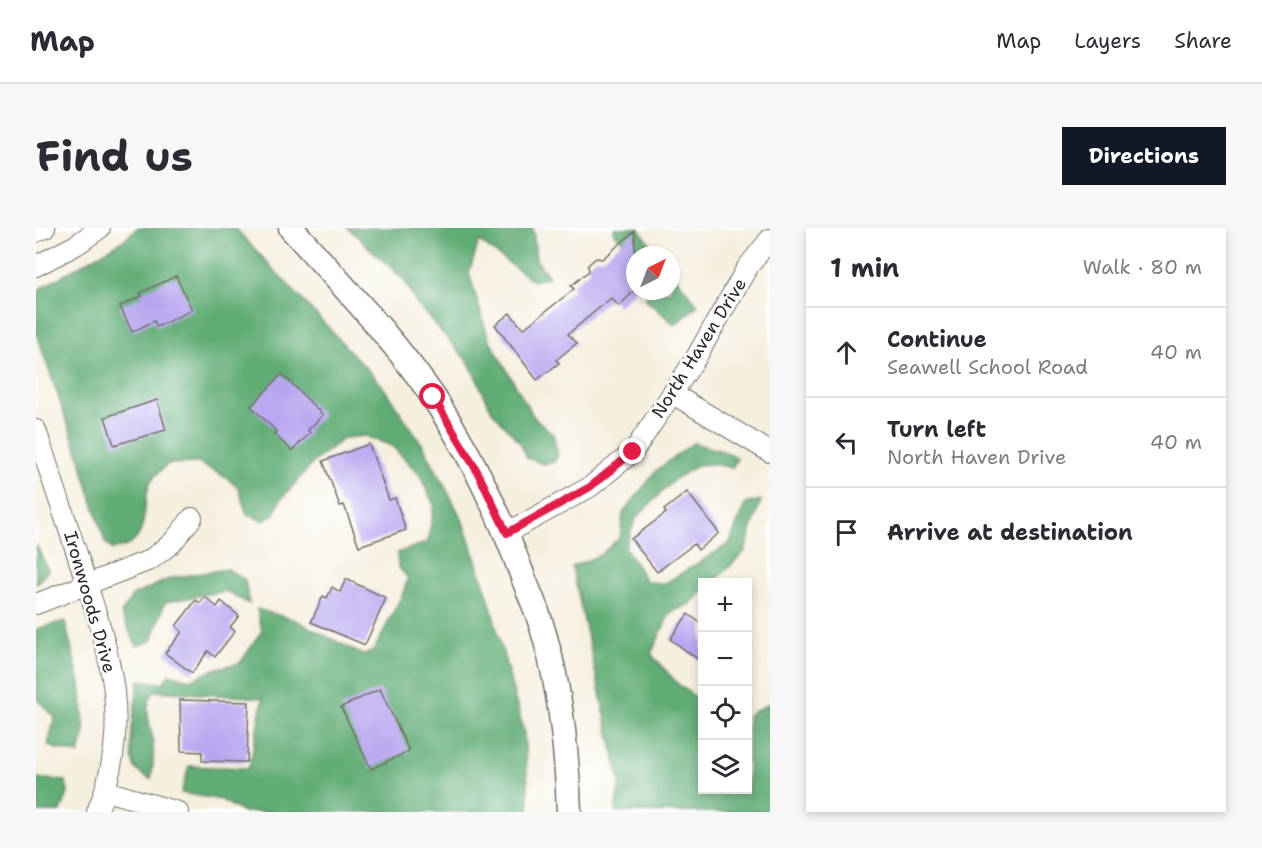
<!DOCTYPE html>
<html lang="en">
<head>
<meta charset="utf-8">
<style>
  body { margin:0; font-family:"Shantell Sans",sans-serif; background:#f7f7f7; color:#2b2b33 }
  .controls { position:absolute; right:18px; bottom:18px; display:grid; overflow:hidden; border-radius:0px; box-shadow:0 3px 9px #0003 }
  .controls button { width:54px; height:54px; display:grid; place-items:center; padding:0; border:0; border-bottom:2px solid #e1e1e2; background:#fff; color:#2b2b33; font:30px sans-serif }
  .compass { position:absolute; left:590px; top:18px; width:54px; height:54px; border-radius:50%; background:#fff; box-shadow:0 3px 9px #0003; rotate:42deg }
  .stop { position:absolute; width:18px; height:18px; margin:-14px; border:4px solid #e11d48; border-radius:50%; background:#fff }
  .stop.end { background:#e11d48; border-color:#fff; box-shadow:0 2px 6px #0008 }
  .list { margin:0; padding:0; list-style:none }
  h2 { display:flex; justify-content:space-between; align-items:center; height:78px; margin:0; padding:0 24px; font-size:26px }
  h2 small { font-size:20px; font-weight:400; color:#7c7c81 }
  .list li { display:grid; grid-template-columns:39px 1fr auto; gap:18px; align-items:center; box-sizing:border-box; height:90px; padding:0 24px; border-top:2px solid #e1e1e2 }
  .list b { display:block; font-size:22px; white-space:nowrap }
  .list p { margin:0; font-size:20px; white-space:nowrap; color:#7c7c81 }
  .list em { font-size:20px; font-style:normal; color:#7c7c81 }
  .icon { flex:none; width:33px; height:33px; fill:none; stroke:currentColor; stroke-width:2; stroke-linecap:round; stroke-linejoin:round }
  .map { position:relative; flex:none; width:734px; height:584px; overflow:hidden; border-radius:0px }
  header { display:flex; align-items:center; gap:36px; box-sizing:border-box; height:84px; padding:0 30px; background:#fff; border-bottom:2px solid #e1e1e2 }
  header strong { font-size:28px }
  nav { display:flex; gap:33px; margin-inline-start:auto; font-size:21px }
  .intro { display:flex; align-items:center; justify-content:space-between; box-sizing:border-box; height:144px; padding:0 36px }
  h1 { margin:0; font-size:42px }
  .button { padding:15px 27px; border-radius:0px; background:#111827; color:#fff; font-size:21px; font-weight:700 }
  main { display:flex; gap:36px; padding:0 36px }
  aside { flex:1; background:#fff; border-radius:0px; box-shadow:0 3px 9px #0003 }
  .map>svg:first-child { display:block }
  .forest { fill:#61ac74; stroke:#466c50; stroke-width:1.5 }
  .building { fill:#b7a6ef }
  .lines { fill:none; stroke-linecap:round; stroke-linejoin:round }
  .minor-casing { stroke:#72706a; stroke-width:22 }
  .tertiary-casing { stroke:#72706a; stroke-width:27 }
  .minor { stroke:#fff; stroke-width:20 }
  .tertiary { stroke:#fff; stroke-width:24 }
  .route { stroke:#e11d48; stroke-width:8 }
  .labels { text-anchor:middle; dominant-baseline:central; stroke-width:5; stroke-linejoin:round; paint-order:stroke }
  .street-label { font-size:18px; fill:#2b2b2b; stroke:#fff }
</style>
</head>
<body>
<header>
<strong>Map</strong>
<nav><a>Map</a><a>Layers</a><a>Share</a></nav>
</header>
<div class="intro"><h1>Find us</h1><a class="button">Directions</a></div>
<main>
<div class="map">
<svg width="734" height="584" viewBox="0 0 734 584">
  <rect width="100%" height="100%" fill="#fff"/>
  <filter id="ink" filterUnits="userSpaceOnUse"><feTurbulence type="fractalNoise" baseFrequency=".0167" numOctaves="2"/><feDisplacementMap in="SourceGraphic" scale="12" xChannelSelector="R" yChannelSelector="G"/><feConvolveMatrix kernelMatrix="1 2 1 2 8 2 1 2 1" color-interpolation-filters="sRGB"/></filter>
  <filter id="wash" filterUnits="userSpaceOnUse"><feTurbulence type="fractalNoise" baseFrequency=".008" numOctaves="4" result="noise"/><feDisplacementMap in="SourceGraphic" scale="24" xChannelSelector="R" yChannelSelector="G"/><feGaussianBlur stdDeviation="1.35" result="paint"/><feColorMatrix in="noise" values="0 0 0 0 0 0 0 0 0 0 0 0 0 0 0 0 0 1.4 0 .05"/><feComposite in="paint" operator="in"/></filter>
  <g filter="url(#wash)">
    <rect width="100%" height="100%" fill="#f5efde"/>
    <g class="forest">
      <path d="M101 0H199L345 156 388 219 426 291 453 371 488 505 494 584H206L186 572 145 565 153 538 213 540 227 470 119 463C104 480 117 498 117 517 118 528 117 540 115 551 110 549 104 546 100 541 89 525 100 472 103 452L127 455 133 446 154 452 181 440 204 435 226 403 221 381 259 392 327 427 338 422 367 365 372 350 362 339 361 325 392 314 398 277 383 246 356 218 329 208 308 210 279 233 245 271 238 286 228 293 211 287 203 261 191 250 162 235 132 236C126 242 115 249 113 257 105 284 115 319 76 321L69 314 42 225 0 105V63L85 14Z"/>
      <path d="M312 0H497L500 32 513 49 497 53 443 13 433 45 452 109 498 189 517 206 522 228 518 234 507 236 491 230 484 214 456 183 433 135 380 75 368 52Z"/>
      <path d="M578 0H602L623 27H599L578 4Z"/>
      <path d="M635 43 662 77 639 97 609 71 614 63H635Z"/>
      <path d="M657 215 693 225 701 230 696 240 677 236 662 237 640 250 600 290 589 319 610 353 628 356 693 316 709 276 725 272 709 323 678 354 666 355V365L654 376 634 385 615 426 642 456 666 474V562H712V487L734 475V584H579L584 555 536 339 564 327 584 309 587 285 621 242Z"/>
      <path d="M0 317 12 342 1 356H0Z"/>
      <path d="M191 341 209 352 213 376 190 363 129 374 116 413 101 418 85 386 96 368 135 350Z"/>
      <path d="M29 393 44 456 49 504 43 526 18 520 12 517 19 489 0 471V401Z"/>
      <path d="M0 550 30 553 32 565 25 584H0Z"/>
    </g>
    <g id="blocks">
      <g class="building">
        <path d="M599 3V62L583 78 575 70 532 106 541 115 520 132 523 135 501 152 459 97 474 85 487 101 538 61 535 58 553 43 552 37 560 30 566 31Z"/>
        <path d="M140 48 156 82 121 99 118 93 96 104 84 78 106 68 104 65Z"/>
        <path d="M246 146 287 187 272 202 274 205 256 223 238 206 240 203 215 178Z"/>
        <path d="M121 172 130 202 78 217 69 189Z"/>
        <path d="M333 216 353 272 359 270 370 302 323 318 308 277 304 278 287 233Z"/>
        <path d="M651 264 683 305 662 322 658 316 621 344 595 311 630 285 628 282Z"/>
        <path d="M310 351 350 370 329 417 275 394 287 368 291 370 296 359 304 364Z"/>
        <path d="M169 369 181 379 185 373 203 388 194 399 199 403 179 429 172 423 156 445 129 425 146 404 140 398 160 372 164 375Z"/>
        <path d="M652 386 666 396V434L634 411Z"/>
        <path d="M344 461 373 523 335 541 305 479Z"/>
        <path d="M144 472 213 474 211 534 166 533V524L145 523Z"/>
      </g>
    </g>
  </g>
  <g filter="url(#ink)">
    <use href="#blocks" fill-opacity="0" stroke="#72706a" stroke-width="1.5"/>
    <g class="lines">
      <defs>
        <g id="minor">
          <path d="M0 4 9 0"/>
          <path d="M0 38 40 17 64 0"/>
          <path d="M637 166 734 224"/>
          <path d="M0 202C14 246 29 289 43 332 72 421 99 492 61 584"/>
          <path d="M471 305 554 259 597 224 658 133 711 40 734 11"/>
          <path d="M0 376 114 332 136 315 156 290"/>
          <path d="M70 563 142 584"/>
        </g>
        <path id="tertiary" d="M255 0C304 55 356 109 398 170 435 226 464 286 487 349 493 364 500 380 505 396 524 456 531 521 533 584"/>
      </defs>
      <use href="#minor" class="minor-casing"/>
      <use href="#tertiary" class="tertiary-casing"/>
      <use href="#minor" class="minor"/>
      <use href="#tertiary" class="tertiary"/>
    </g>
  </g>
  <g class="lines" filter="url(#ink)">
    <path class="route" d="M397 169 441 243 471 305 554 259 597 224"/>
  </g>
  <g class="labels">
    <g class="street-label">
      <text transform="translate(663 120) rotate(-58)">North Haven Drive</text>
      <text transform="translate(54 374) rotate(74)">Ironwoods Drive</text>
    </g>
  </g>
</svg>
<div class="controls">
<button>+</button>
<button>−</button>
<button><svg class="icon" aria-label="locate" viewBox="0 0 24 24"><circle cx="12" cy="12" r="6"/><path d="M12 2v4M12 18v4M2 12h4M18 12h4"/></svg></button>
<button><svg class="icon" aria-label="layers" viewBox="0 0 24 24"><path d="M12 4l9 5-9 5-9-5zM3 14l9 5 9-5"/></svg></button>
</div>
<svg class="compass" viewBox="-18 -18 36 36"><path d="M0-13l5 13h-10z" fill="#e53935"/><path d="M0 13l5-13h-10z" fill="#7c7c81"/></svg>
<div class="stop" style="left:397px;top:169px"></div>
<div class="stop end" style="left:597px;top:224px"></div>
</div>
<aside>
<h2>1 min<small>Walk · 80 m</small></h2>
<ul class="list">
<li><svg class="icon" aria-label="ahead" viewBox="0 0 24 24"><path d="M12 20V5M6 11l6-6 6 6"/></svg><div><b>Continue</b><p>Seawell School Road</p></div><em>40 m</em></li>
<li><svg class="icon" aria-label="left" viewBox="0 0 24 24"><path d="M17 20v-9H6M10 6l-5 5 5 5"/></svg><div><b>Turn left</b><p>North Haven Drive</p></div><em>40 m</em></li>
<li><svg class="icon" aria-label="arrive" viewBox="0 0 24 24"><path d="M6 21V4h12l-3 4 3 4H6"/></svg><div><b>Arrive at destination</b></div></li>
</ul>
</aside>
</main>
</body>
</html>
